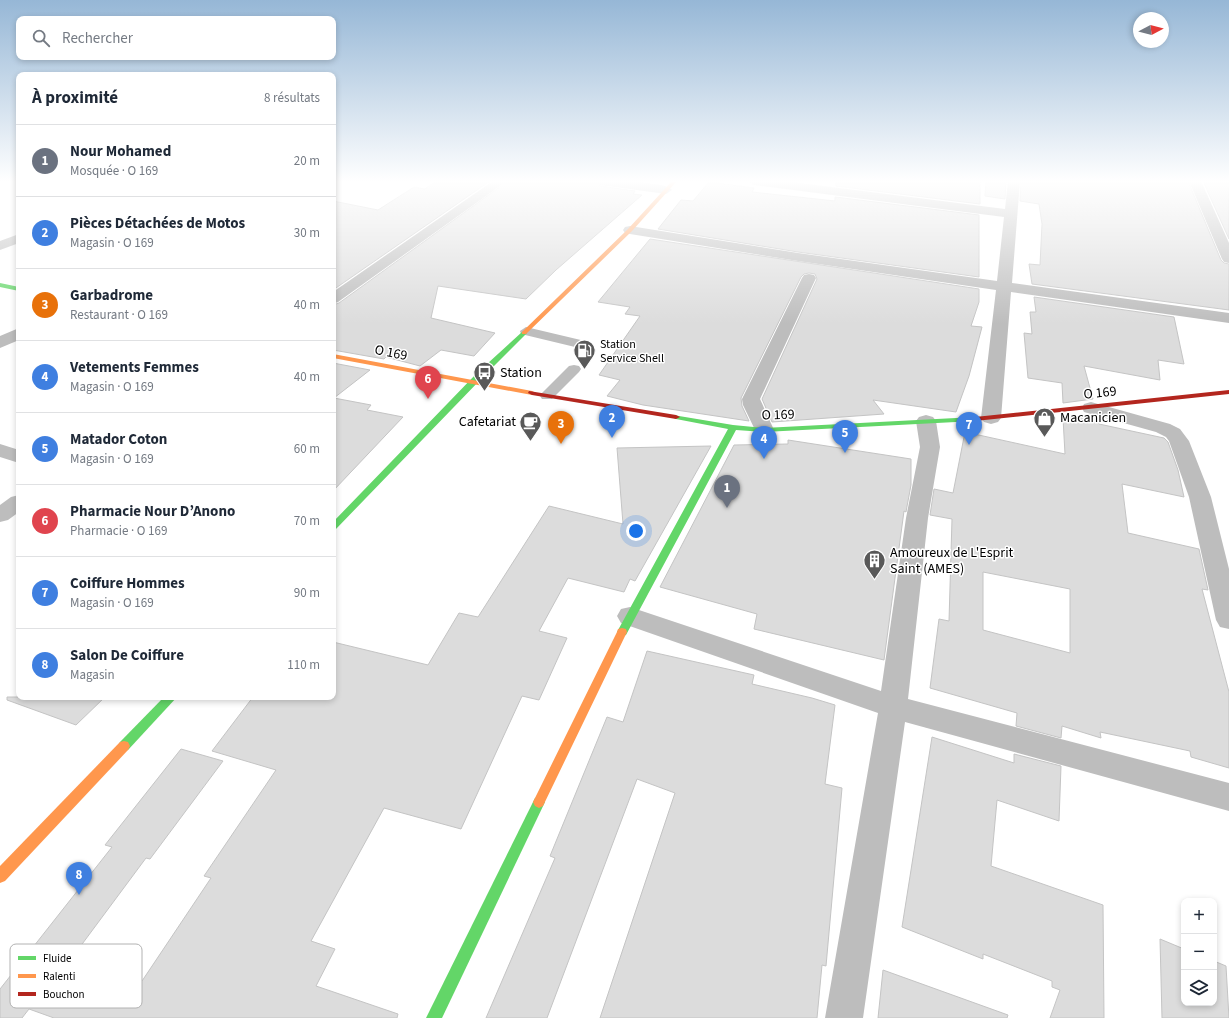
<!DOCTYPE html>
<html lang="fr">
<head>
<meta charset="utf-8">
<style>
  body { margin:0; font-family:"Source Sans 3",sans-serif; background:#f2f2f3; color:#1f2937 }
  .controls { position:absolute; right:12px; bottom:12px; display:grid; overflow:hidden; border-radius:8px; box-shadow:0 2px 6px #0003 }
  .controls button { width:36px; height:36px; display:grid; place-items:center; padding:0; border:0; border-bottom:1px solid #e0e1e3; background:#fff; color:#1f2937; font:20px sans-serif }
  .compass { position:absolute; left:1133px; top:12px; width:36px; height:36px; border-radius:50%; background:#fff; box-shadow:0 2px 6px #0003; rotate:83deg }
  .you { position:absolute; left:636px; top:531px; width:14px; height:14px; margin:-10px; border:3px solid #fff; border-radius:50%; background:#1a73e8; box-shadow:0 0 0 6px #1a73e833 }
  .badge { display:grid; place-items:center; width:26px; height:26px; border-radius:50%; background:#595959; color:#fff; font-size:13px; font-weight:700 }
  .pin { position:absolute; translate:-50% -33px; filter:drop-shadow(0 1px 2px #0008) }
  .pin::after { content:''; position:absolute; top:21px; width:14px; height:12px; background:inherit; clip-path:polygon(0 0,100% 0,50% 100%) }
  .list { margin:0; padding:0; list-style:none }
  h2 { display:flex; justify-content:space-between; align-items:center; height:52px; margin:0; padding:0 16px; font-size:17px }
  h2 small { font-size:13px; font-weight:400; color:#747a83 }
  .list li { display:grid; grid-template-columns:26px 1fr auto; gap:12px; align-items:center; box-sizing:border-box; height:72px; padding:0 16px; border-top:1px solid #e0e1e3 }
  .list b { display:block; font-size:15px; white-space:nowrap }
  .list p { margin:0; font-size:13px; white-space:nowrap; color:#747a83 }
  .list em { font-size:13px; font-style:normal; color:#747a83 }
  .icon { flex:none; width:22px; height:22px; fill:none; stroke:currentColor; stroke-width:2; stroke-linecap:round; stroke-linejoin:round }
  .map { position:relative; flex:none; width:1229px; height:1018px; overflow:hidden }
  .search { position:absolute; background:#fff; box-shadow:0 2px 6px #0003; left:16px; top:16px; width:320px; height:44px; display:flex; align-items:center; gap:10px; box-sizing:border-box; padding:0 14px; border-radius:8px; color:#747a83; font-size:15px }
  .panel { position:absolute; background:#fff; box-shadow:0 2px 6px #0003; left:16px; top:72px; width:320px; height:628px; border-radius:8px }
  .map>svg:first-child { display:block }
  .building { fill:#dcdcdc; stroke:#c4c4c4; fill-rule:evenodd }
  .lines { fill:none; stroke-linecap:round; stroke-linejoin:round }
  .lane { fill:#bdbdbd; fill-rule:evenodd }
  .street { fill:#bdbdbd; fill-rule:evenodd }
  .fast { fill:#63d668; fill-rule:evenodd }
  .slow { fill:#ff974d; fill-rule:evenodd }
  .jam { fill:#b3261e; fill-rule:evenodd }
  .labels { text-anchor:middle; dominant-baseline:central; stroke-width:3; stroke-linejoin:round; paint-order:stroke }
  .far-poi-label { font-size:12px; fill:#000; stroke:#fff; text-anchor:start }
  .street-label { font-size:14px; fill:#000; stroke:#fff }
  .poi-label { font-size:14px; fill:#000; stroke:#fff; text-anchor:start }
  .key { fill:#fff; stroke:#b2b2b2; stroke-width:1 }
  .key-label { font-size:11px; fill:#000 }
</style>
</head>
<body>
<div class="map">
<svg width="1229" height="1018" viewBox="0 0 1229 1018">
  <rect width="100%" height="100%" fill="#fff"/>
  <g class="building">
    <path d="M436 181H490L333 290V201L378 210 414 187 425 189Z"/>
    <path d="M508 181H593L600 186 635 191 633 194 642 195 556 270 526 299 438 286 431 318 495 333 474 356 441 350 420 366 386 357 384 359 333 350V305L339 303Z"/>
    <path d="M836 181H980V204L836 186Z"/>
    <path d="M986 181H1006L1005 199 985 196Z"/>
    <path d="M1021 181H1188L1221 260 1224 263 1229 264V310L1032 284 1029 264 1040 265 1042 224 1039 204 1020 201Z"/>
    <path d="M1203 181H1229V239Z"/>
    <path d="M709 182 754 188 752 192 835 201V197L979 215V277L798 252 658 229 681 200 693 201Z"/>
    <path d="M650 239 979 289V302L971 326 982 327 969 376 956 412 873 400 884 414 772 422 762 399 817 279 815 274 809 273 804 274 801 277 741 398 742 406 749 421 643 405 607 396 620 380 599 375 640 316 625 314 630 307 598 302Z"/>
    <path d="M1034 297 1174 317 1184 364 1158 360 1160 380 1084 366 1093 399 1063 403 1062 383 1028 378 1024 333 1032 334 1030 312H1036Z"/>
    <path d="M333 363 370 370 334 398 371 405 367 410 403 417 333 491Z"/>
    <path d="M1089 415 1097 417 1099 424 1164 438 1168 442 1178 470 1184 497 1122 484 1128 533 1199 549 1208 590 1202 589 1229 692V768L1191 757 1190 751 1100 732 1101 738 1062 726 1061 738 1016 726 1017 713 930 688 939 619 949 621 952 519 930 515 934 489 953 493 965 432 1065 454 1063 418ZM983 572 1070 589V653L983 630Z"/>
    <path d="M788 440 911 459V485L906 512 904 511 884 660 754 629 757 614 660 587 734 445 788 444Z"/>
    <path d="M711 446 635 581 630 579 624 592 568 578 539 631 567 638 539 700 522 696 461 829 384 808 311 941 335 949 316 986 398 1014 397 1018H54L29 1009 22 1018H0V989L112 847 105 845 181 749 223 761 150 859 146 858 74 955 142 981 211 878 204 876 276 770 212 751 253 697H333V642L428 665 459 613 478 617 549 506 623 524 617 448Z"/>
    <path d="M647 651 754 675 752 684 812 698 835 705 825 784 842 788 826 966 822 965 817 1018H600L675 793 637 779 547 1018H486L555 858 550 856 607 717 623 722Z"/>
    <path d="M7 697H105L76 725 7 700Z"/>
    <path d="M932 737 1014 763V754L1061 766 1059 821 997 800 991 866 1103 905 1104 1018H1050L1060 990 1052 987V981L983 954V959L902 927Z"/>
    <path d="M1160 939 1184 949V1003H1214V961L1226 966 1229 1018H1162Z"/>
    <path d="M883 970 1008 1015 1007 1018H878Z"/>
  </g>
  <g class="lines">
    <g class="lane">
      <path d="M526 327 585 341 592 348 590 357H580L578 349 575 347 521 334 520 331Z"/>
      <path d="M574 365 579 366 581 369 579 372 552 399H542L540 396 542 393 569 366Z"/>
    </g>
    <g class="street">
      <path d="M493 181H507L338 302 333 304V292Z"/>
      <path d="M594 181C607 181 666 181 672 190L666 194 600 185Z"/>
      <path d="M748 181H784L1005 209 1008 181H1020L1012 283 1229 313V323L1011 292 1001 418 998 422 991 424 984 422 981 418 996 290 798 261 630 234 625 233 623 230 625 227 630 226 798 253 997 281 1004 217 754 185Z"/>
      <path d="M1189 181H1201L1229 243V263L1224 262 1222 259Z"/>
      <path d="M19 234V243L0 250V241Z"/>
      <path d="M809 274 814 275 816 278 760 399 774 430 771 434 764 436 757 434 743 405 742 399 802 278 804 275Z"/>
      <path d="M19 328V340L0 348V336Z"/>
      <path d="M1091 402 1170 424 1180 429 1189 441 1211 497 1229 569V629L1220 627 1216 620 1189 497 1169 441 1166 437 1156 432 1084 412 1082 408 1084 404Z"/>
      <path d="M926 415 933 417 936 421 940 447 928 518 908 699 1229 783V811L905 722 863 1018H825L878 713 621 623 617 616 621 609 630 607 881 691 906 518 920 447 916 421 919 417Z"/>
      <path d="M0 444 19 450V463L0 457Z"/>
      <path d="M19 495V512L8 520 0 522V505L11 497Z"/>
    </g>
    <g class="fast">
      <path d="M0 283 19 287V291L0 287Z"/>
      <path d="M524 331 527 333 482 378 336 529 333 530V522L476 374 522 332Z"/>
      <path d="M673 415 733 425 764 428 975 417 979 419 975 421 764 432 736 430 626 635 622 636 618 635 617 632 728 429 676 419 672 417Z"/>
      <path d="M164 697H177L128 750 124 751 120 750 118 746 120 742Z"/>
      <path d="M539 796 543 798 545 802 442 1018H426L535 798Z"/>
    </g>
    <g class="slow">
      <path d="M672 181H677L632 231 526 334H522V332L628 229Z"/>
      <path d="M333 354 532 391 536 393 532 395 333 358Z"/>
      <path d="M622 628 626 629 627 632 543 806 539 808 535 806 533 802 535 798 617 632 618 629Z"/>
      <path d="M124 741 128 742 130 746 128 750 5 881 0 883V866L120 742Z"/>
    </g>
    <g class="jam">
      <path d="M1229 390V394L975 421 971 419 975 417Z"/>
      <path d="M529 391 676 415 680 417 676 419 532 395 528 393Z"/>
    </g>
  </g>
  <linearGradient id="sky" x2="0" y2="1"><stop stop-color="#96b7d6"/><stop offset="0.56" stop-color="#fff"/><stop offset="1" stop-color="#fff" stop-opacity="0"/></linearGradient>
  <rect width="1229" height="324" fill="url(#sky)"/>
  <defs>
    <symbol id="fuel-pin" viewBox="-11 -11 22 30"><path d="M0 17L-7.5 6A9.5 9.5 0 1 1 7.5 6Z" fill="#595959" stroke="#fff"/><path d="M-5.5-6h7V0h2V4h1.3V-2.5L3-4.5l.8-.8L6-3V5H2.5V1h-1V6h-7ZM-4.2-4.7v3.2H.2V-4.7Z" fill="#fff"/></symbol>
    <symbol id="bus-pin" viewBox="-11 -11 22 30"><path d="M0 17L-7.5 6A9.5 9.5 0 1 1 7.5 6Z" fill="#595959" stroke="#fff"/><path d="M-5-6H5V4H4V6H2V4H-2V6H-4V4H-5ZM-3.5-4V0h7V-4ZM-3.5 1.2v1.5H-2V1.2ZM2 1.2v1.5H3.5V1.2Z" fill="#fff"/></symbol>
    <symbol id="shop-pin" viewBox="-11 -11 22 30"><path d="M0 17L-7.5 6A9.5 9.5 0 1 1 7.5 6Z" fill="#595959" stroke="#fff"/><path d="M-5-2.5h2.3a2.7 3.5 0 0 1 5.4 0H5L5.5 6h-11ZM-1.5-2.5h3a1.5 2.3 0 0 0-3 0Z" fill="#fff"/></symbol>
    <symbol id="cafe-pin" viewBox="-11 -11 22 30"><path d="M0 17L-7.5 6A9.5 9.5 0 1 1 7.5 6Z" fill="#595959" stroke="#fff"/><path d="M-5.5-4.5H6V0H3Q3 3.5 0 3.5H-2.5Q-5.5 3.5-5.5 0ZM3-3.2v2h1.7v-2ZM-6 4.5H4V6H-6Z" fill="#fff"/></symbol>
    <symbol id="building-pin" viewBox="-11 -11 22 30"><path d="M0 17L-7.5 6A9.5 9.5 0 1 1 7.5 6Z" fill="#595959" stroke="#fff"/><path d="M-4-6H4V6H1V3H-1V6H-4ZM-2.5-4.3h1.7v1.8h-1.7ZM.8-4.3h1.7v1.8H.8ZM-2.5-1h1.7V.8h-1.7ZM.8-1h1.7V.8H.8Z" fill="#fff"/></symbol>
  </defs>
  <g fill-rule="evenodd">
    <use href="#fuel-pin" x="572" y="338" width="25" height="34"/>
    <use href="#bus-pin" x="472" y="360" width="25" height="34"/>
    <use href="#shop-pin" x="1032" y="406" width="25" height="34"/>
    <use href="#cafe-pin" x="518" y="410" width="25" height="34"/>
    <use href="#building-pin" x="862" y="548" width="25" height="34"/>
  </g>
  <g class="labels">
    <g class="far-poi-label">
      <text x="600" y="344">Station<tspan x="600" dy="14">Service Shell</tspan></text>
    </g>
    <g class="street-label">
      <text transform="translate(391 353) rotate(11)">O 169</text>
      <text transform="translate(1100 393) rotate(-6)">O 169</text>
      <text transform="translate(778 415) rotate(-2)">O 169</text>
    </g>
    <g class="poi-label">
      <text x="500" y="373">Station</text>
      <text x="1060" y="418">Macanicien</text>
      <text x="516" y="422" text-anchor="end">Cafetariat</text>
      <text x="890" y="553">Amoureux de L'Esprit<tspan x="890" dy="16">Saint (AMES)</tspan></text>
    </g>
  </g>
  <rect x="10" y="944" width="132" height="64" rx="6" class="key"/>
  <rect x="18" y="956" width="18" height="4" fill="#63d668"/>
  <rect x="18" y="974" width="18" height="4" fill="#ff974d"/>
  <rect x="18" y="992" width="18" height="4" fill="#b3261e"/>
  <g class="key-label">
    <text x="43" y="962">Fluide</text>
    <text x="43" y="980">Ralenti</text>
    <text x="43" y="998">Bouchon</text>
  </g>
</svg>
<div class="controls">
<button>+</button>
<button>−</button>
<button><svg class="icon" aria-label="layers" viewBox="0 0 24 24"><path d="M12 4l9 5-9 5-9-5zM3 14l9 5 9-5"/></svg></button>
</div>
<svg class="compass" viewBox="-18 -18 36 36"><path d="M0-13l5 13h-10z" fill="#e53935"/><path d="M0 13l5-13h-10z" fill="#747a83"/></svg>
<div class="you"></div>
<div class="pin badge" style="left:727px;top:508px;background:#6b7280">1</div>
<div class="pin badge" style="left:612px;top:438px;background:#3f7fe0">2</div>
<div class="pin badge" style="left:561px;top:444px;background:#e8710a">3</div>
<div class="pin badge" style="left:764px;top:459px;background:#3f7fe0">4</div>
<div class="pin badge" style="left:845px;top:453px;background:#3f7fe0">5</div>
<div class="pin badge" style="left:428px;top:399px;background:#e0444e">6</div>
<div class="pin badge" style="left:969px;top:445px;background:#3f7fe0">7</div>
<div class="pin badge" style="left:79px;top:895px;background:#3f7fe0">8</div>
<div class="search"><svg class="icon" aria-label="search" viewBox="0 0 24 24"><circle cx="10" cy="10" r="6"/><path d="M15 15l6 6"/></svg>Rechercher</div>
<section class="panel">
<h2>À proximité<small>8 résultats</small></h2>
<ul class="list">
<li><span class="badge" style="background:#6b7280">1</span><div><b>Nour Mohamed</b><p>Mosquée · O 169</p></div><em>20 m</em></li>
<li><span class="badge" style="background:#3f7fe0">2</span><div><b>Pièces Détachées de Motos</b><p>Magasin · O 169</p></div><em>30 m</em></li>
<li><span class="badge" style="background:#e8710a">3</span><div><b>Garbadrome</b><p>Restaurant · O 169</p></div><em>40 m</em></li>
<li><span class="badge" style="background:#3f7fe0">4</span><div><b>Vetements Femmes</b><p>Magasin · O 169</p></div><em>40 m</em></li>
<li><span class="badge" style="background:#3f7fe0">5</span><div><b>Matador Coton</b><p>Magasin · O 169</p></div><em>60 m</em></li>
<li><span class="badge" style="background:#e0444e">6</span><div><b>Pharmacie Nour D’Anono</b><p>Pharmacie · O 169</p></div><em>70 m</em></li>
<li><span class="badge" style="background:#3f7fe0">7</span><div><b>Coiffure Hommes</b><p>Magasin · O 169</p></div><em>90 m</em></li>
<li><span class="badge" style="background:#3f7fe0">8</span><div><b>Salon De Coiffure</b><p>Magasin</p></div><em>110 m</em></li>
</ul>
</section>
</div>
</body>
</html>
